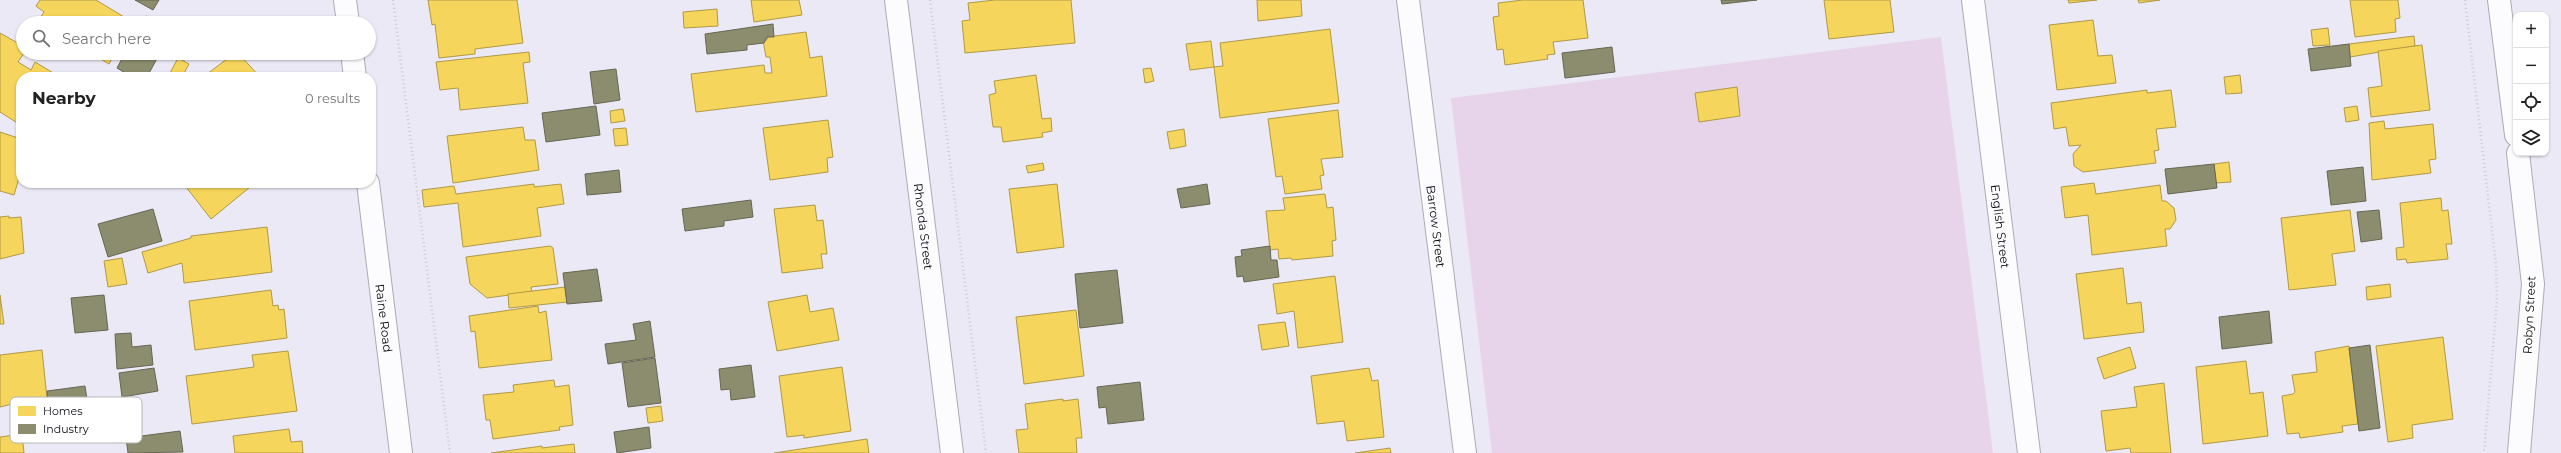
<!DOCTYPE html>
<html lang="en">
<head>
<meta charset="utf-8">
<style>
  body { margin:0; font-family:Montserrat,sans-serif; background:#f6f6f6; color:#222 }
  .controls { position:absolute; right:12px; top:12px; display:grid; overflow:hidden; border-radius:8px; box-shadow:0 1px 3px #0004 }
  .controls button { width:36px; height:36px; display:grid; place-items:center; padding:0; border:0; border-bottom:1px solid #e0e0e0; background:#fff; color:#222; font:20px sans-serif }
  .list { margin:0; padding:0; list-style:none }
  h2 { display:flex; justify-content:space-between; align-items:center; height:52px; margin:0; padding:0 16px; font-size:17px }
  h2 small { font-size:13px; font-weight:400; color:#767676 }
  .icon { flex:none; width:22px; height:22px; fill:none; stroke:currentColor; stroke-width:2; stroke-linecap:round; stroke-linejoin:round }
  .map { position:relative; flex:none; width:2561px; height:453px; overflow:hidden }
  .search { position:absolute; background:#fff; box-shadow:0 1px 3px #0004; left:16px; top:16px; width:360px; height:44px; display:flex; align-items:center; gap:10px; box-sizing:border-box; padding:0 14px; border-radius:22px; color:#767676; font-size:15px }
  .panel { position:absolute; background:#fff; box-shadow:0 1px 3px #0004; left:16px; top:72px; width:360px; height:116px; border-radius:16px }
  .map>svg:first-child { display:block }
  .green { fill:#e8d4ea }
  .homes { fill:#f6d55c; stroke:#b09946 }
  .industry { fill:#8c8c6e; stroke:#666653 }
  .lines { fill:none; stroke-linecap:round; stroke-linejoin:round }
  .minor-casing { stroke:#acabb5; stroke-width:24 }
  .path { stroke:#cccbd0; stroke-width:2.5; stroke-dasharray:1 3; stroke-linecap:butt }
  .minor { stroke:#fcfcfe; stroke-width:22 }
  .labels { text-anchor:middle; dominant-baseline:central; stroke-width:4; stroke-linejoin:round; paint-order:stroke }
  .street-label { font-size:12px; fill:#0d0c13; stroke:#fff }
  .key { fill:#fff; stroke:#b6b6b8; stroke-width:1 }
  .key-label { font-size:11px; fill:#0d0c13 }
</style>
</head>
<body>
<div class="map">
<svg width="2561" height="453" viewBox="0 0 2561 453">
  <rect width="100%" height="100%" fill="#eae9f5"/>
  <path class="green" d="M1941 37 1993 453H1492L1451 98Z"/>
  <g class="homes">
    <path d="M40 0H96L134 23H42L38 21 44 12 36 6Z"/>
    <path d="M428 0H517L523 43 475 49V54L439 58 435 24 432 25Z"/>
    <path d="M751 0H799L802 15 754 22Z"/>
    <path d="M995 0H1071L1075 43 965 53 962 21 970 20 968 3Z"/>
    <path d="M1257 0H1301L1302 16 1258 21Z"/>
    <path d="M1523 0H1583L1588 38 1553 42 1555 54 1547 55 1548 59 1505 65 1503 49 1497 50 1493 17 1499 16 1498 3Z"/>
    <path d="M1824 0H1890L1894 32 1829 39Z"/>
    <path d="M2068 0H2097L2069 3Z"/>
    <path d="M2138 0H2160L2139 3Z"/>
    <path d="M2350 0H2398L2400 18 2395 19 2396 32 2355 37Z"/>
    <path d="M717 9 718 26 684 28 683 12Z"/>
    <path d="M2093 20 2098 56 2112 55 2116 83 2057 90 2049 25Z"/>
    <path d="M2328 28 2330 45 2313 46 2311 30Z"/>
    <path d="M1330 29 1339 103 1220 118 1214 67 1223 66 1220 43Z"/>
    <path d="M806 32 810 58 822 56 827 96 696 112 691 74 764 65 765 73H772L770 57H766L763 40H767V37Z"/>
    <path d="M0 33 23 46 24 53 18 62 31 70 35 62 60 77H21V122L19 124 0 112Z"/>
    <path d="M2414 36 2415 46 2350 57 2349 44Z"/>
    <path d="M1211 41 1214 67 1190 70 1186 44Z"/>
    <path d="M2422 45 2430 110 2371 117 2368 88 2382 86 2378 51Z"/>
    <path d="M529 52 530 62 523 63 528 103 460 110 458 88 440 90 436 62Z"/>
    <path d="M91 53H115L109 64Z"/>
    <path d="M235 53H238L260 77H203Z"/>
    <path d="M178 58 189 64 182 77 170 73Z"/>
    <path d="M1151 68 1154 81 1145 83 1143 69Z"/>
    <path d="M1036 75 1042 119 1051 118 1052 131 1042 133 1043 137 1003 142 1001 127H993L989 95 996 93 994 81Z"/>
    <path d="M2240 75 2242 93 2226 94 2224 77Z"/>
    <path d="M1737 87 1740 116 1699 122 1695 93Z"/>
    <path d="M2147 90V93L2171 90 2176 127 2156 129 2159 150 2154 151 2156 163 2083 172 2074 166 2073 154 2081 145 2069 146 2066 127 2054 129 2051 103Z"/>
    <path d="M2357 106 2359 120 2346 122 2344 108Z"/>
    <path d="M623 109 625 121 611 123 610 111Z"/>
    <path d="M1338 110 1343 157 1321 159 1324 175 1320 176 1322 189 1285 194 1282 176 1276 177 1268 119Z"/>
    <path d="M828 120 833 157 827 158 828 172 770 180 763 128Z"/>
    <path d="M2384 121 2385 129 2433 124 2436 159 2429 160 2431 173 2372 180 2369 123Z"/>
    <path d="M523 127 525 140H535L539 170 453 183 447 136Z"/>
    <path d="M626 128 628 145 615 146 613 129Z"/>
    <path d="M1184 129 1186 146 1170 149 1167 132Z"/>
    <path d="M0 132 21 139V153L17 166 21 168V171L14 195 0 191Z"/>
    <path d="M2229 162 2231 182 2216 183 2214 164Z"/>
    <path d="M1043 163 1044 170 1028 173 1026 166Z"/>
    <path d="M183 183H255L211 219Z"/>
    <path d="M2094 183 2096 194 2160 185 2162 201H2166L2174 208 2176 220 2170 229H2165L2167 246 2092 255 2088 215 2065 218 2061 187Z"/>
    <path d="M534 184V187L561 184 564 204 537 208 541 236 463 247 458 203 424 207 422 190 454 186 456 194Z"/>
    <path d="M1057 184 1064 247 1017 253 1009 189Z"/>
    <path d="M1325 194 1327 208 1333 207 1336 240 1332 241 1333 256 1292 260 1291 258 1279 259 1278 249 1270 250 1266 211 1285 210 1283 198Z"/>
    <path d="M2441 198 2442 211 2448 210 2452 244H2446L2448 259 2407 263 2406 259 2397 260 2396 248 2404 247 2400 203Z"/>
    <path d="M815 205 817 221 823 220 827 254H821L823 268 782 273 774 209Z"/>
    <path d="M2350 210 2355 251 2332 254 2336 285 2289 290 2281 218Z"/>
    <path d="M9 216V218L21 217 24 253 0 259V217Z"/>
    <path d="M267 227 272 272 184 283 182 263 148 273 142 252 191 238V236Z"/>
    <path d="M550 246 553 248 558 284 531 287 532 292 487 298 470 284 466 257Z"/>
    <path d="M122 258 127 284 108 287 104 261Z"/>
    <path d="M2123 268 2127 304 2141 302 2144 332 2084 339 2076 274Z"/>
    <path d="M1335 276 1343 342 1298 348 1294 311 1277 314 1273 284Z"/>
    <path d="M2390 284 2391 297 2367 300 2366 287Z"/>
    <path d="M565 287 567 302 509 308 508 294Z"/>
    <path d="M271 290 273 306 278 305 279 310 284 309 287 338 195 350 189 301Z"/>
    <path d="M0 295 4 324H0Z"/>
    <path d="M807 295 810 312 833 308 839 340 777 351 768 302Z"/>
    <path d="M538 306 539 313 546 311 552 360 479 368 475 331 471 332 469 316Z"/>
    <path d="M1076 310 1084 376 1024 384 1016 317Z"/>
    <path d="M1285 322 1289 346 1262 350 1258 325Z"/>
    <path d="M2443 337 2453 419 2412 425 2413 438 2388 442 2376 346Z"/>
    <path d="M2349 346 2358 424 2342 426 2343 432 2300 438 2299 433 2287 434 2282 396 2293 394 2295 392 2292 375 2317 372 2315 352Z"/>
    <path d="M2130 347 2136 368 2104 379 2097 358Z"/>
    <path d="M42 350 49 418 22 420 20 402 0 407V355Z"/>
    <path d="M288 351 297 411 192 424 186 376 254 367 252 355Z"/>
    <path d="M2246 361 2250 394 2263 392 2268 436 2203 444 2196 367Z"/>
    <path d="M842 367 851 431 804 438V435L787 437 779 376Z"/>
    <path d="M1369 368 1372 381 1378 380 1384 437 1347 441 1344 421 1317 424 1311 376Z"/>
    <path d="M554 380 555 387 569 385 573 425 559 427 560 430 493 439 490 420H486L483 395 514 392 513 385Z"/>
    <path d="M2164 383 2171 453H2131L2130 448 2106 451 2101 411 2137 407 2134 387Z"/>
    <path d="M1063 399V401L1078 399 1082 438H1076L1077 453H1019L1016 430 1028 429 1025 404Z"/>
    <path d="M661 406 663 421 648 423 646 408Z"/>
    <path d="M289 429 291 442 302 441 303 453H235L233 436Z"/>
    <path d="M22 434 24 453H0V437Z"/>
    <path d="M867 439 869 453H774Z"/>
    <path d="M574 444 575 453H491L542 446V448Z"/>
    <path d="M1390 448 1391 453H1355Z"/>
  </g>
  <g class="industry">
    <path d="M135 0H159L153 10Z"/>
    <path d="M1721 0H1757L1722 4Z"/>
    <path d="M146 16 158 23H142Z"/>
    <path d="M218 17 228 23H214Z"/>
    <path d="M773 24 774 37H767L764 43 747 45V50L707 54 705 34Z"/>
    <path d="M2349 44 2351 66 2311 71 2308 49Z"/>
    <path d="M1612 47 1615 72 1565 78 1562 53Z"/>
    <path d="M125 53H160L147 77H132L117 68Z"/>
    <path d="M219 53H231L226 57Z"/>
    <path d="M616 69 620 100 594 104 590 72Z"/>
    <path d="M596 106 600 135 546 142 542 113Z"/>
    <path d="M2214 164 2217 188 2168 194 2165 169Z"/>
    <path d="M2363 167 2366 201 2331 205 2327 171Z"/>
    <path d="M619 170 621 192 587 195 585 174Z"/>
    <path d="M1207 184 1210 204 1181 208 1177 189Z"/>
    <path d="M751 200 753 217 724 221V226L685 231 682 209Z"/>
    <path d="M153 209 162 241 108 257 98 224Z"/>
    <path d="M2379 210 2382 239 2361 242 2357 212Z"/>
    <path d="M1270 246 1271 260H1277L1279 277 1244 282 1243 276 1237 277 1235 257 1242 256 1241 250Z"/>
    <path d="M597 269 602 301 567 304 563 273Z"/>
    <path d="M1117 270 1123 323 1080 328 1075 274Z"/>
    <path d="M104 295 108 330 75 333 71 298Z"/>
    <path d="M2269 311 2272 343 2222 349 2219 317Z"/>
    <path d="M650 321 655 357 608 364 605 344 636 340 633 324Z"/>
    <path d="M131 333 132 347 151 345 153 365 117 369 115 334Z"/>
    <path d="M2370 345 2380 428 2359 431 2349 348Z"/>
    <path d="M655 358 661 403 628 407 622 363Z"/>
    <path d="M751 365 755 397 731 400 730 389 721 390 719 369Z"/>
    <path d="M154 368 158 391 122 397 119 373Z"/>
    <path d="M1140 382 1144 420 1108 424 1106 407 1099 408 1097 387Z"/>
    <path d="M85 386 89 413 49 418 47 391Z"/>
    <path d="M649 427 651 448 617 453 614 432Z"/>
    <path d="M180 431 183 452 128 453 126 438Z"/>
  </g>
  <g class="lines">
    <defs>
      <g id="minor">
        <path d="M345 0 348 23"/>
        <path id="s1" d="M896 0 952 453"/>
        <path id="s2" d="M1408 0 1465 453"/>
        <path id="s3" d="M1973 0 2029 453"/>
        <path d="M2499 0 2516 135"/>
        <path d="M352 53 355 77"/>
        <path d="M2518 153 2533 284 2519 453"/>
        <path id="s4" d="M368 183 401 453"/>
      </g>
    </defs>
    <use href="#minor" class="minor-casing"/>
    <g class="path">
      <path d="M393 0 450 453"/>
      <path d="M930 0 986 453"/>
      <path d="M2465 0 2496 265 2497 300 2484 453"/>
    </g>
    <use href="#minor" class="minor"/>
  </g>
  <g class="labels">
    <g class="street-label">
      <text stroke="none"><textPath href="#s1" startOffset="228">Rhonda Street</textPath></text>
      <text stroke="none"><textPath href="#s3" startOffset="228">English Street</textPath></text>
      <text stroke="none"><textPath href="#s2" startOffset="228">Barrow Street</textPath></text>
      <text transform="translate(2529 315) rotate(-87)">Robyn Street</text>
      <text stroke="none"><textPath href="#s4" startOffset="136">Raine Road</textPath></text>
    </g>
  </g>
  <rect x="10" y="397" width="132" height="46" rx="6" class="key"/>
  <rect x="18" y="406" width="18" height="10" fill="#f6d55c"/>
  <rect x="18" y="424" width="18" height="10" fill="#8c8c6e"/>
  <g class="key-label">
    <text x="43" y="415">Homes</text>
    <text x="43" y="433">Industry</text>
  </g>
</svg>
<div class="controls">
<button>+</button>
<button>−</button>
<button><svg class="icon" aria-label="locate" viewBox="0 0 24 24"><circle cx="12" cy="12" r="6"/><path d="M12 2v4M12 18v4M2 12h4M18 12h4"/></svg></button>
<button><svg class="icon" aria-label="layers" viewBox="0 0 24 24"><path d="M12 4l9 5-9 5-9-5zM3 14l9 5 9-5"/></svg></button>
</div>
<div class="search"><svg class="icon" aria-label="search" viewBox="0 0 24 24"><circle cx="10" cy="10" r="6"/><path d="M15 15l6 6"/></svg>Search here</div>
<section class="panel">
<h2>Nearby<small>0 results</small></h2>
<ul class="list">
</ul>
</section>
</div>
</body>
</html>
